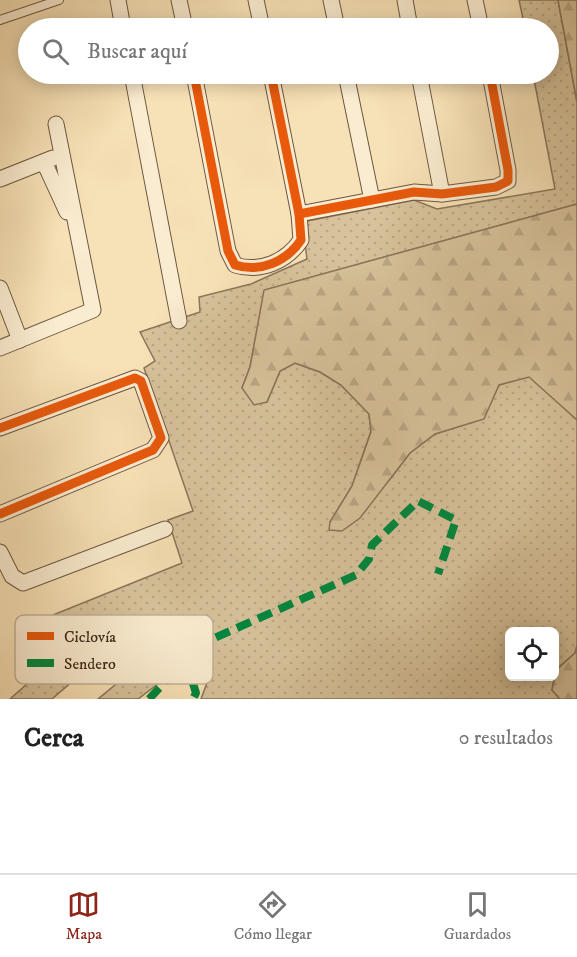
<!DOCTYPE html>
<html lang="es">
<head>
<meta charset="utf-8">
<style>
  body { margin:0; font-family:"IM FELL DW Pica",serif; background:#f6f6f6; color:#222 }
  .controls { position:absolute; right:18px; bottom:18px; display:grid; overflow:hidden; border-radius:9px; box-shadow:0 3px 15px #0003 }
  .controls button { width:54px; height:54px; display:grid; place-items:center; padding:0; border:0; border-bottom:2px solid #e0e0e0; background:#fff; color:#222; font:30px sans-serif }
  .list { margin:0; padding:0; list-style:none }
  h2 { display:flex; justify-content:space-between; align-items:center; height:78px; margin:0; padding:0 24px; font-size:26px }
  h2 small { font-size:20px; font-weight:400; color:#767676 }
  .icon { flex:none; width:33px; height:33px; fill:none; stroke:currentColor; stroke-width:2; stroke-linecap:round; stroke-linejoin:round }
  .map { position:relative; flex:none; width:577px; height:699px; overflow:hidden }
  .search { position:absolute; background:#fff; box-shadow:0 3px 15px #0003; left:18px; right:18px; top:18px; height:66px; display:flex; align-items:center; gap:15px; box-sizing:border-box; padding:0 21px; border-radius:33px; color:#767676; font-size:22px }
  .sheet { height:174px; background:#fff }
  nav { display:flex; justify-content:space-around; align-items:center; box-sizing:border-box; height:84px; border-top:2px solid #e0e0e0; background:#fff; font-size:16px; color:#767676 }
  nav a { display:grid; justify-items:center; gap:3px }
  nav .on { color:#8f2418 }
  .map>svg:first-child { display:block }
  .grass { fill:url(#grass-dots); stroke:#8a765a; stroke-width:1.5; fill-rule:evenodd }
  .forest { fill:url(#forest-firs); stroke:#8a765a; stroke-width:1.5 }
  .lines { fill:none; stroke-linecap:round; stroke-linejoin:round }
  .lane-casing { stroke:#6c5740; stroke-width:10 }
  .street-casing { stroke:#6c5740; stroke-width:17 }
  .lane { stroke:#faecd0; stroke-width:8 }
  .street { stroke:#faecd0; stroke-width:15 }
  .quiet { stroke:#00873e; stroke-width:8; stroke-dasharray:15 8; stroke-linecap:butt }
  .cycleway-casing { stroke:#faecd0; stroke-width:13 }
  .cycleway { stroke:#e8590c; stroke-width:9 }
  .key { fill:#faecd0; stroke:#c1b299; stroke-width:1.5 }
  .key-label { font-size:16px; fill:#3d2918 }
</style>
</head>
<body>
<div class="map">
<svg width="577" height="699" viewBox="0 0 577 699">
  <defs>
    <pattern id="grass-dots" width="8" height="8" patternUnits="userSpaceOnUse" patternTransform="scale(1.5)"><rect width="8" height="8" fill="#d7c29b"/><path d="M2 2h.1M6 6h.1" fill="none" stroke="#b9a785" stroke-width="1.8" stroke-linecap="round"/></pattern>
    <pattern id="forest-firs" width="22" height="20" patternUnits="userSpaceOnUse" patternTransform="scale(1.5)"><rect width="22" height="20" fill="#d7c29b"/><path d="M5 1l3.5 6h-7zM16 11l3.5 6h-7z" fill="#b9a785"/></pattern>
  </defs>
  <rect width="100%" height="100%" fill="#f7e1b6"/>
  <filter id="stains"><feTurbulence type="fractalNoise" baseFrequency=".00333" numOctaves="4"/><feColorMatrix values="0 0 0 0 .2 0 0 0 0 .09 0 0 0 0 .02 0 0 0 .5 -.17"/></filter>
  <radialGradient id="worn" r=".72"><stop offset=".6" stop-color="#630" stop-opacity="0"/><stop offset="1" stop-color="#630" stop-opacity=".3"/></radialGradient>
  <path class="grass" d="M519 0H558L577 102V204L265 290 250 367 242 388 267 402 280 371 295 363 320 372 341 385 369 414 371 431 352 486 330 522V530L390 479 410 453 435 434 483 419 499 385 529 376 575 417 577 420V646L575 653 556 670 552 690 560 699H201L208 680 209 665 200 657 184 664 138 699H98L138 666 125 636 52 699H10L62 653 33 623 182 563 168 520 193 511 144 368 155 361 140 332 200 312 199 297 251 284 307 259 302 222 414 200 437 209 555 189 533 74H548V28H525ZM510 632H554V676H510Z"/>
  <g class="forest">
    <path d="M558 0H577V102Z"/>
    <path d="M577 204V420L529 377 499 385 484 419 435 434 410 453 360 518 342 531 329 530 330 522 352 486 371 432 369 414 341 385 320 372 295 363 280 371 267 402 254 405 242 388 250 367 264 290Z"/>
    <path d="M577 646V699H560L552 690 556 670 575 653Z"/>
  </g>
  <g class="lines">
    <defs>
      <path id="lane" d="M0 20 59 0"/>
      <g id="street">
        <path d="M118 0 123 28"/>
        <path d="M179 0 185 28"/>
        <path d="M256 0 262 28"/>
        <path d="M331 0 337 28"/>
        <path d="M405 0 410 28"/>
        <path d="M475 0 481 28"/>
        <path d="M132 74 179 321"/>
        <path d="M194 74 228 251 235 265C261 273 287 261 301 240L299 214 271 74"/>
        <path d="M346 74 372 200"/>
        <path d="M419 74 442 194"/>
        <path d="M44 162 67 212"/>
        <path d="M0 179 53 158"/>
        <path d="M299 214 414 192 442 194 496 187 508 181V170L490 74"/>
        <path d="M0 288 20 340"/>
        <path d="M0 348 93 310 56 124"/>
        <path d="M0 428 135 378 141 381 161 438 153 450 0 514"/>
        <path d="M0 552 12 576 23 583 165 529"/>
      </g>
    </defs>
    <use href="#lane" class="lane-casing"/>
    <use href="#street" class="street-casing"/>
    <use href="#lane" class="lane"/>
    <use href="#street" class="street"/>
    <g class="quiet">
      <path d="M186 661 196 693 193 699"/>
      <path d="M149 699 201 644 356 575 369 559 372 545 418 501 456 520 438 574"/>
    </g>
    <defs>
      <g id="cycleway">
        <path d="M194 74 228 251 235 265C261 273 287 261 301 240L299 214 271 74"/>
        <path d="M299 214 414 192 442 194 496 187 508 181V170L490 74"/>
        <path d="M0 428 135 378 141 381 161 438 153 450 0 514"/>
      </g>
    </defs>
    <use href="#cycleway" class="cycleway-casing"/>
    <use href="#cycleway" class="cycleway"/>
  </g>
  <rect x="15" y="615" width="198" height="69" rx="9" class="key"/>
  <rect x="27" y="632" width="27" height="8" fill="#e8590c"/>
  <rect x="27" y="659" width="27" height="8" fill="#00873e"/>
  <g class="key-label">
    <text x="64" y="642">Ciclovía</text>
    <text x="64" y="669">Sendero</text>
  </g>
  <rect width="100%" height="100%" filter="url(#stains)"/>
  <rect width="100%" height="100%" fill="url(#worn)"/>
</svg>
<div class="controls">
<button><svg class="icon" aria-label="locate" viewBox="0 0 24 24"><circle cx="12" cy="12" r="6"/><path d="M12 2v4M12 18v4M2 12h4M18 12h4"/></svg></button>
</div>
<div class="search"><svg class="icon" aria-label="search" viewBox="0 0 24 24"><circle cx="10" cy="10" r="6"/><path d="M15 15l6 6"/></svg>Buscar aquí</div>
</div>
<section class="sheet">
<h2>Cerca<small>0 resultados</small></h2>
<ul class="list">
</ul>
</section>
<nav>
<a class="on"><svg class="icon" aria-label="map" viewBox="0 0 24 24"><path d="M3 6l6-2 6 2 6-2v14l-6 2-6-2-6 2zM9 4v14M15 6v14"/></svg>Mapa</a>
<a><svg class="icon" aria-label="directions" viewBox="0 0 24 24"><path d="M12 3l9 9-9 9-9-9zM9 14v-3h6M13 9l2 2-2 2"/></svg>Cómo llegar</a>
<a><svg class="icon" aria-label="saved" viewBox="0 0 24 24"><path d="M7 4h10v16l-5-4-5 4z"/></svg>Guardados</a>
</nav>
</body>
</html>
